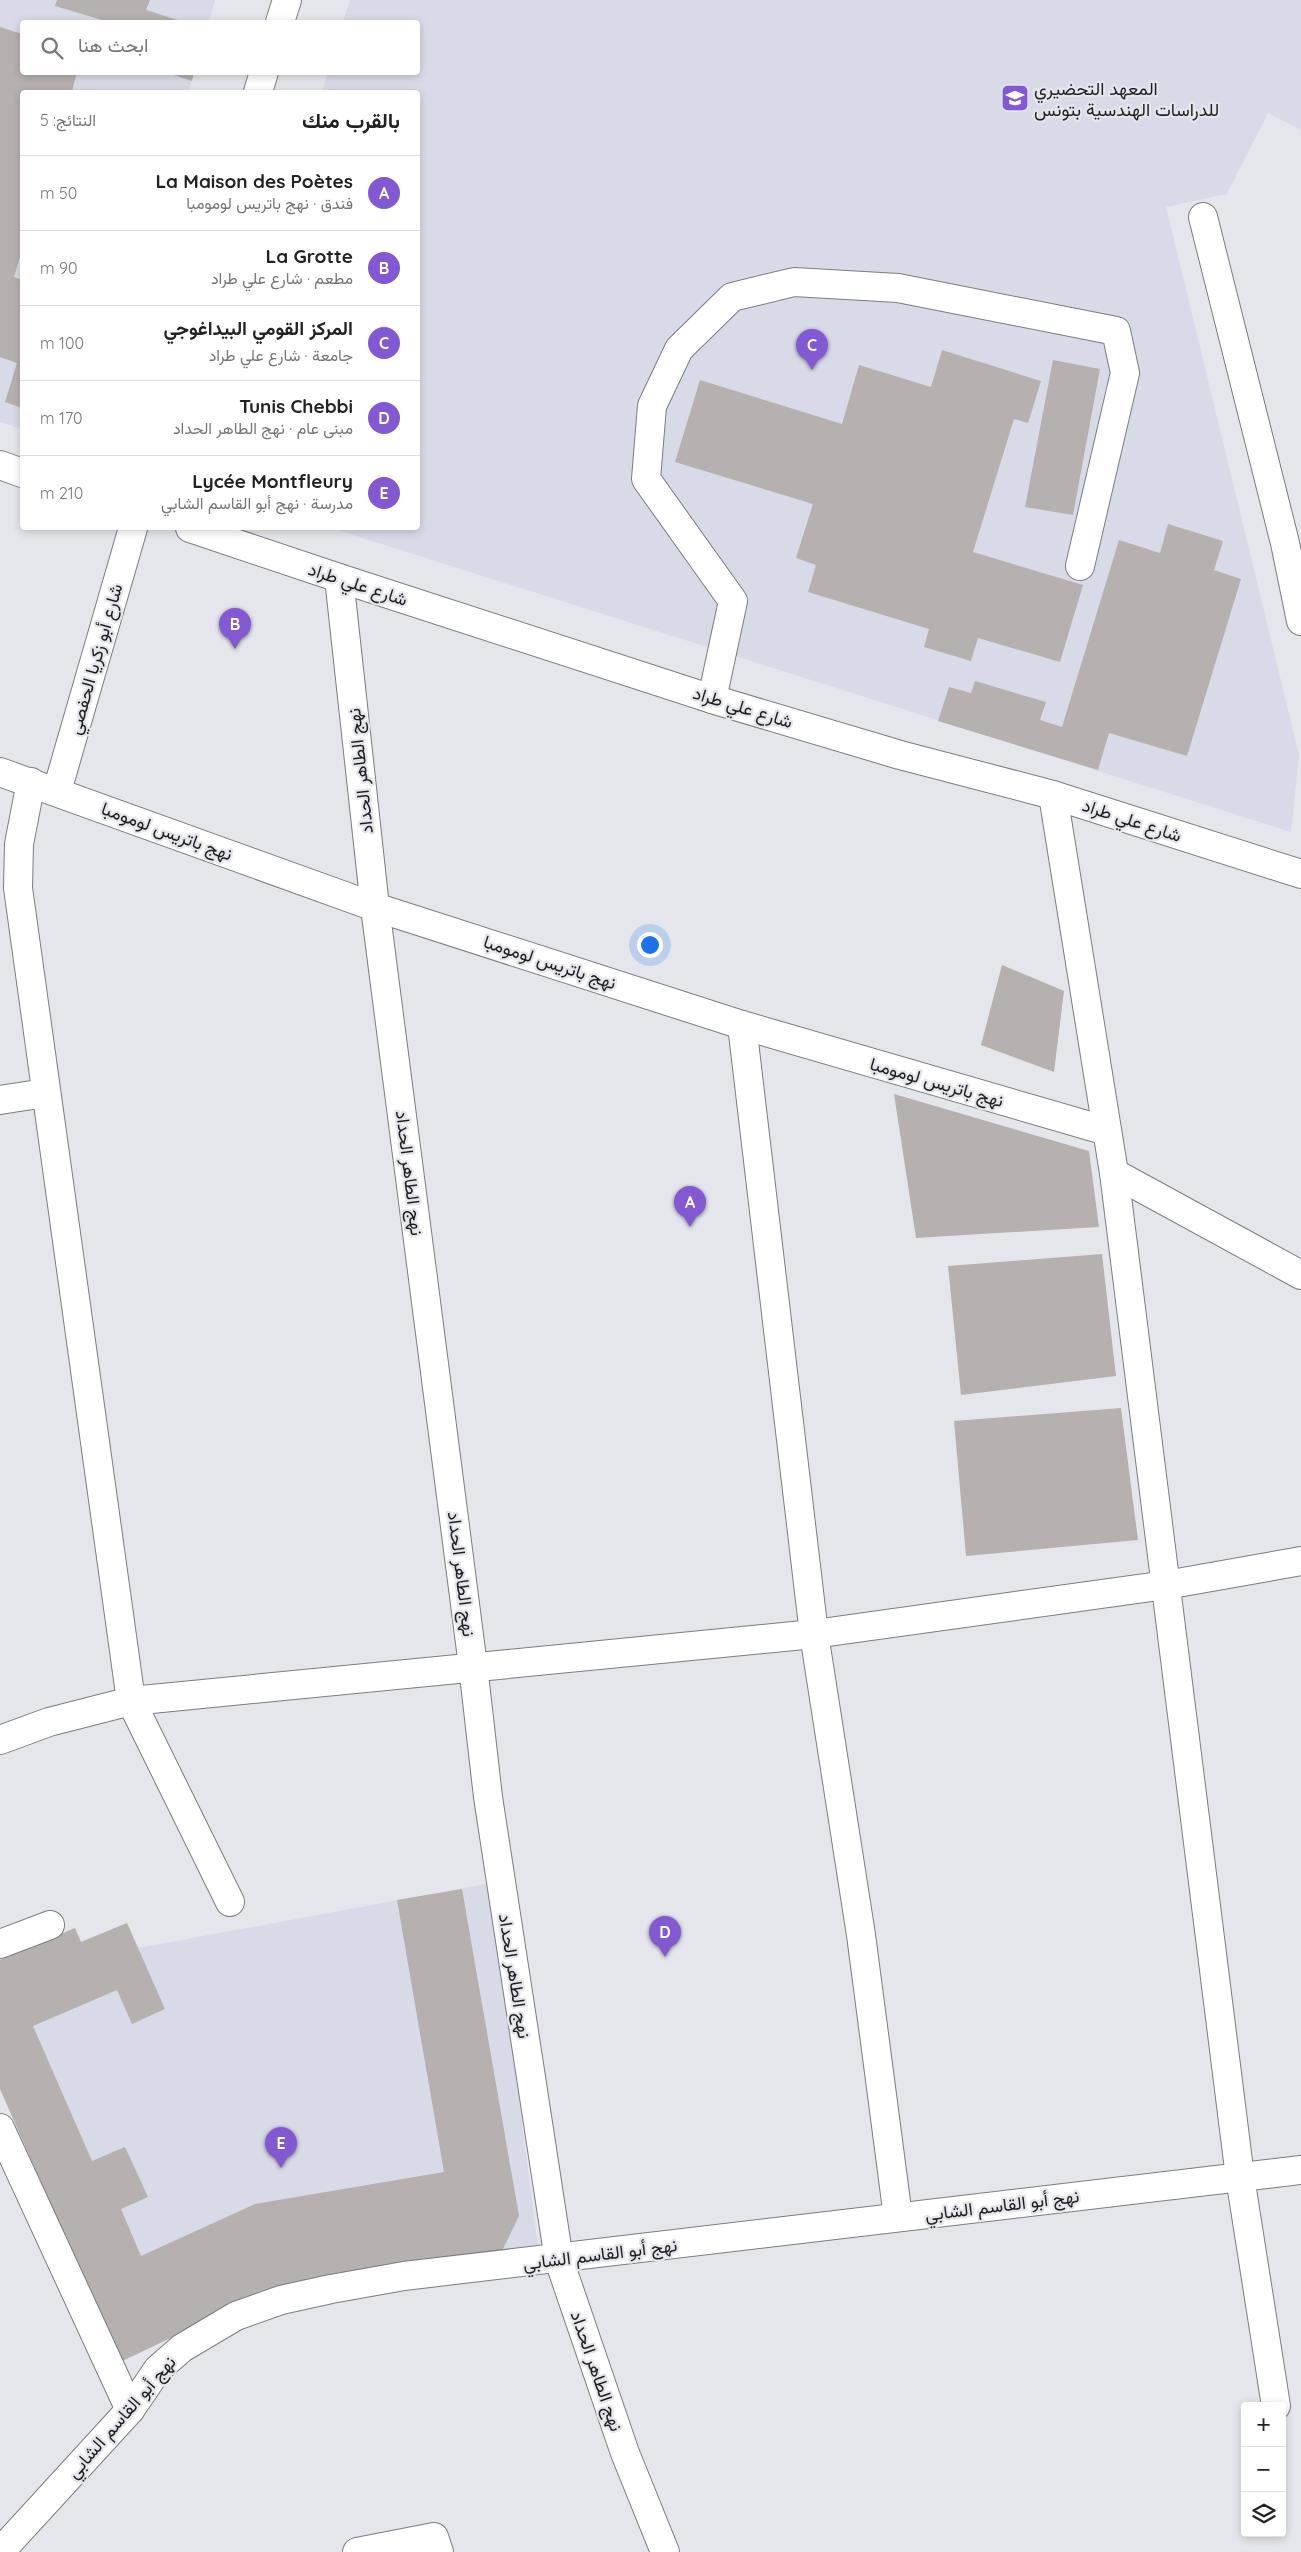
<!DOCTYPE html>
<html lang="ar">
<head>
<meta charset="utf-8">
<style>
  body { margin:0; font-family:Quicksand,Vazirmatn,sans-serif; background:#f6f6f6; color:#222; direction:rtl }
  .controls { position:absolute; right:15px; bottom:15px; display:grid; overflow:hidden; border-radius:5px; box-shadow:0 2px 8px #0003 }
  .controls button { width:45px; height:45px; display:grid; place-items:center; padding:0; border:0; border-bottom:1px solid #e0e0e0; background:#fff; color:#222; font:25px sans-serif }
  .you { position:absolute; left:649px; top:944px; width:18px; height:18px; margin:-12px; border:4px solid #fff; border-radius:50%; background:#1a73e8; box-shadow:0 0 0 8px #1a73e833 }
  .badge { display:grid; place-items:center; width:32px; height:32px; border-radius:50%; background:#8259d3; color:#fff; font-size:16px; font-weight:700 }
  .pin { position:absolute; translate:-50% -41px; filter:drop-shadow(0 1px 2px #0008) }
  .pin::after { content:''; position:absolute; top:26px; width:18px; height:15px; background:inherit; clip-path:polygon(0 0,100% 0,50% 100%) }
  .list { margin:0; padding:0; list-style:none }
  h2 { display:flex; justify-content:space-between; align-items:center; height:65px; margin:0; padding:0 20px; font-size:21px }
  h2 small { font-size:16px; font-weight:400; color:#767676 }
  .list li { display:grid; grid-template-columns:32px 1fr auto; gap:15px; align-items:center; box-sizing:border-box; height:75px; padding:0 20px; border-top:1px solid #e0e0e0 }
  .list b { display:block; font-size:19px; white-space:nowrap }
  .list p { margin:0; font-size:16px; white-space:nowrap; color:#767676 }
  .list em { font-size:16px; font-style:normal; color:#767676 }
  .icon { flex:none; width:28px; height:28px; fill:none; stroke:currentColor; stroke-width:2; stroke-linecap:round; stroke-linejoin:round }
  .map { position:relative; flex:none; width:1301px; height:2552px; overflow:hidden; direction:ltr }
  .search { position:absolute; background:#fff; box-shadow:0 2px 8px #0003; left:20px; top:20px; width:400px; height:55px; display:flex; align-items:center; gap:12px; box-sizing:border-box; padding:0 18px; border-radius:5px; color:#767676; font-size:19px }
  .panel { position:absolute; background:#fff; box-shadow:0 2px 8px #0003; left:20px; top:90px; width:400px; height:440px; border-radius:5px; direction:rtl }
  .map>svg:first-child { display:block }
  .built { fill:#d8dae7 }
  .building { fill:#b6b0af }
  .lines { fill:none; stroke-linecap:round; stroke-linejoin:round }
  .minor-casing { stroke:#7b7c81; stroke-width:30 }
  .minor { stroke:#fff; stroke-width:28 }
  .labels { text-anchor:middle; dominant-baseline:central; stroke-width:4.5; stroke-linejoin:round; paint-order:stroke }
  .poi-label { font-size:18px; fill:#1e1e20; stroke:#e5e6ec; text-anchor:start }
  .street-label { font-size:18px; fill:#1e1e20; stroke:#e5e6ec }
</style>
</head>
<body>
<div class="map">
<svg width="1301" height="2552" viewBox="0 0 1301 2552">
  <rect width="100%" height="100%" fill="#e5e6ec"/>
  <g class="built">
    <path d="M0 0H215L209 22H22V72L194 73 188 92H22V429L0 422Z"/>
    <path d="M350 0H1301V130L1268 113 1227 194 1166 207 1299 755 1291 832 331 528H418V92H322L328 73 418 72V22H343Z"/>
    <path d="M491 1883 538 2247 270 2291 120 2362 0 1960 75 1928 81 1942 127 1923 138 1948Z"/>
  </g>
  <g class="building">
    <path d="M57 0H150L146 10 184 22H109L55 6Z"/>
    <path d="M0 27 22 34V72H77L72 91 75 92H22V250L14 277 22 280V408L5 402 17 363 0 357Z"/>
    <path d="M165 72H194L192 81Z"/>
    <path d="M942 350 1041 381 1028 423 1014 419 973 552 1083 585 1060 662 978 638 971 661 924 647 929 629 808 592 816 565 796 558 813 504 675 462 700 380 842 424 859 365 931 387Z"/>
    <path d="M1053 360 1100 369 1073 515 1025 507Z"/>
    <path d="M1168 524 1223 541 1214 570 1241 579 1187 756 1109 733 1098 770 938 721 949 687 971 693 975 681 1046 702 1040 720 1062 727 1119 540 1160 553Z"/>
    <path d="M1002 965 1064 991 1054 1072 981 1045Z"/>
    <path d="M894 1094 1089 1151 1099 1227 916 1238Z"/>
    <path d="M1102 1254 1116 1376 961 1395 948 1266Z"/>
    <path d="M1121 1408 1138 1540 966 1556 954 1421Z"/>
    <path d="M462 1889 519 2216 501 2253 270 2291 120 2362 0 2089V1960L75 1928 81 1942 127 1923 165 2009 132 2024 117 1990 33 2026 92 2161 125 2147 148 2197 121 2209 141 2256 255 2204 444 2172 397 1900Z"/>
  </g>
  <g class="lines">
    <defs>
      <g id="minor">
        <path d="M280 22 287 0"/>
        <path d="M258 92 264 72"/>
        <path d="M1203 217 1285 543 1301 621"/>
        <path d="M0 465 22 473"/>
        <path d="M190 528 339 578 712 699 900 755 1053 795 1301 874"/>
        <path d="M339 578 375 907 473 1666 488 1797 559 2260 625 2453 665 2552"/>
        <path d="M712 699 733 601 646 479 652 406 679 349 732 297 794 282 898 288 1116 331 1125 373 1080 566"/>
        <path d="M0 772 375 907 742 1025 1107 1131"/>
        <path d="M31 782 19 844 18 888 131 1701 230 1902"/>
        <path d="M57 791 133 528"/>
        <path d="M1053 795 1114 1173 1240 2177 1276 2406"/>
        <path d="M742 1025 814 1634 861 1935 898 2217"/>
        <path d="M0 1100 45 1093"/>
        <path d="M1114 1173 1301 1275"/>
        <path d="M0 1740 49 1722 131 1701 814 1634 1166 1585 1301 1561"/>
        <path d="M0 1944 50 1925"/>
        <path d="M0 2128 130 2410"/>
        <path d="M0 2552 130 2410 158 2369 182 2348 236 2316 281 2300 331 2289 404 2276 1301 2170"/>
        <path d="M357 2552 434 2537 439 2552"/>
      </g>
    </defs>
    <use href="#minor" class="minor-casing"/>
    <use href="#minor" class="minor"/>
  </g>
  <defs>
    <symbol id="university-square" viewBox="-11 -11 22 22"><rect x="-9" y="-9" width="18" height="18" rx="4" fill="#8259d3" stroke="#e5e6ec"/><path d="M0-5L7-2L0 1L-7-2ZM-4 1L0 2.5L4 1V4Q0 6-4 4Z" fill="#fff"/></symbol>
  </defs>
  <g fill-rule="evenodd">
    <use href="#university-square" x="999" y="82" width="32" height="32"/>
  </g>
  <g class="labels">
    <g class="poi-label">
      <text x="1034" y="88">المعهد التحضيري<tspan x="1034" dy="21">للدراسات الهندسية بتونس</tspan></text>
    </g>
    <g class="street-label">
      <text transform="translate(358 584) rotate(18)">شارع علي طراد</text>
      <text transform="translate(95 659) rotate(-74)">شارع أبو زكريا الحفصي</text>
      <text transform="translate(743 707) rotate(17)">شارع علي طراد</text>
      <text transform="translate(360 771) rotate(-96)">نهج الطاهر الحداد</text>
      <text transform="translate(1132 820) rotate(18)">شارع علي طراد</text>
      <text transform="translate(167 831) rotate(20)">نهج باتريس لومومبا</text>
      <text transform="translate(550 962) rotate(18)">نهج باتريس لومومبا</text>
      <text transform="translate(937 1082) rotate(16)">نهج باتريس لومومبا</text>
      <text transform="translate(410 1173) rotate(83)">نهج الطاهر الحداد</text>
      <text transform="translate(462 1574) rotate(83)">نهج الطاهر الحداد</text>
      <text transform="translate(515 1976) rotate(81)">نهج الطاهر الحداد</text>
      <text transform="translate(1002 2205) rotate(-7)">نهج أبو القاسم الشابي</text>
      <text transform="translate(600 2254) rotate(-7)">نهج أبو القاسم الشابي</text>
      <text transform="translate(597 2371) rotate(71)">نهج الطاهر الحداد</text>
      <text transform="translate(121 2417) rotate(-49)">نهج أبو القاسم الشابي</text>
    </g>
  </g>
</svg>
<div class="controls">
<button>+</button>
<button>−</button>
<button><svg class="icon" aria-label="layers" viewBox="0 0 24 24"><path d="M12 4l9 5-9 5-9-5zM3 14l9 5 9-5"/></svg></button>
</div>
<div class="you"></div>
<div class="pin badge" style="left:690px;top:1227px">A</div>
<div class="pin badge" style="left:235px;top:649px">B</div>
<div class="pin badge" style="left:812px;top:370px">C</div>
<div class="pin badge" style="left:665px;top:1957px">D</div>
<div class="pin badge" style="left:281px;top:2168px">E</div>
<div class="search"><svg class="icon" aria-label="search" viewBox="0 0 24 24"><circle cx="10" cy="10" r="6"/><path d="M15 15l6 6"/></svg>ابحث هنا</div>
<section class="panel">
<h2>بالقرب منك<small>النتائج: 5</small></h2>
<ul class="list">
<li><span class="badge">A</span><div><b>La Maison des Poètes</b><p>فندق · نهج باتريس لومومبا</p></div><em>50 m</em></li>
<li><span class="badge">B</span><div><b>La Grotte</b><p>مطعم · شارع علي طراد</p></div><em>90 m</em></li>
<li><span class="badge">C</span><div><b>المركز القومي البيداغوجي</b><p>جامعة · شارع علي طراد</p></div><em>100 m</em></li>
<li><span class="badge">D</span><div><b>Tunis Chebbi</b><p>مبنى عام · نهج الطاهر الحداد</p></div><em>170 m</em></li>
<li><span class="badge">E</span><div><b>Lycée Montfleury</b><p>مدرسة · نهج أبو القاسم الشابي</p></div><em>210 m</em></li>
</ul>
</section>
</div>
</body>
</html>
